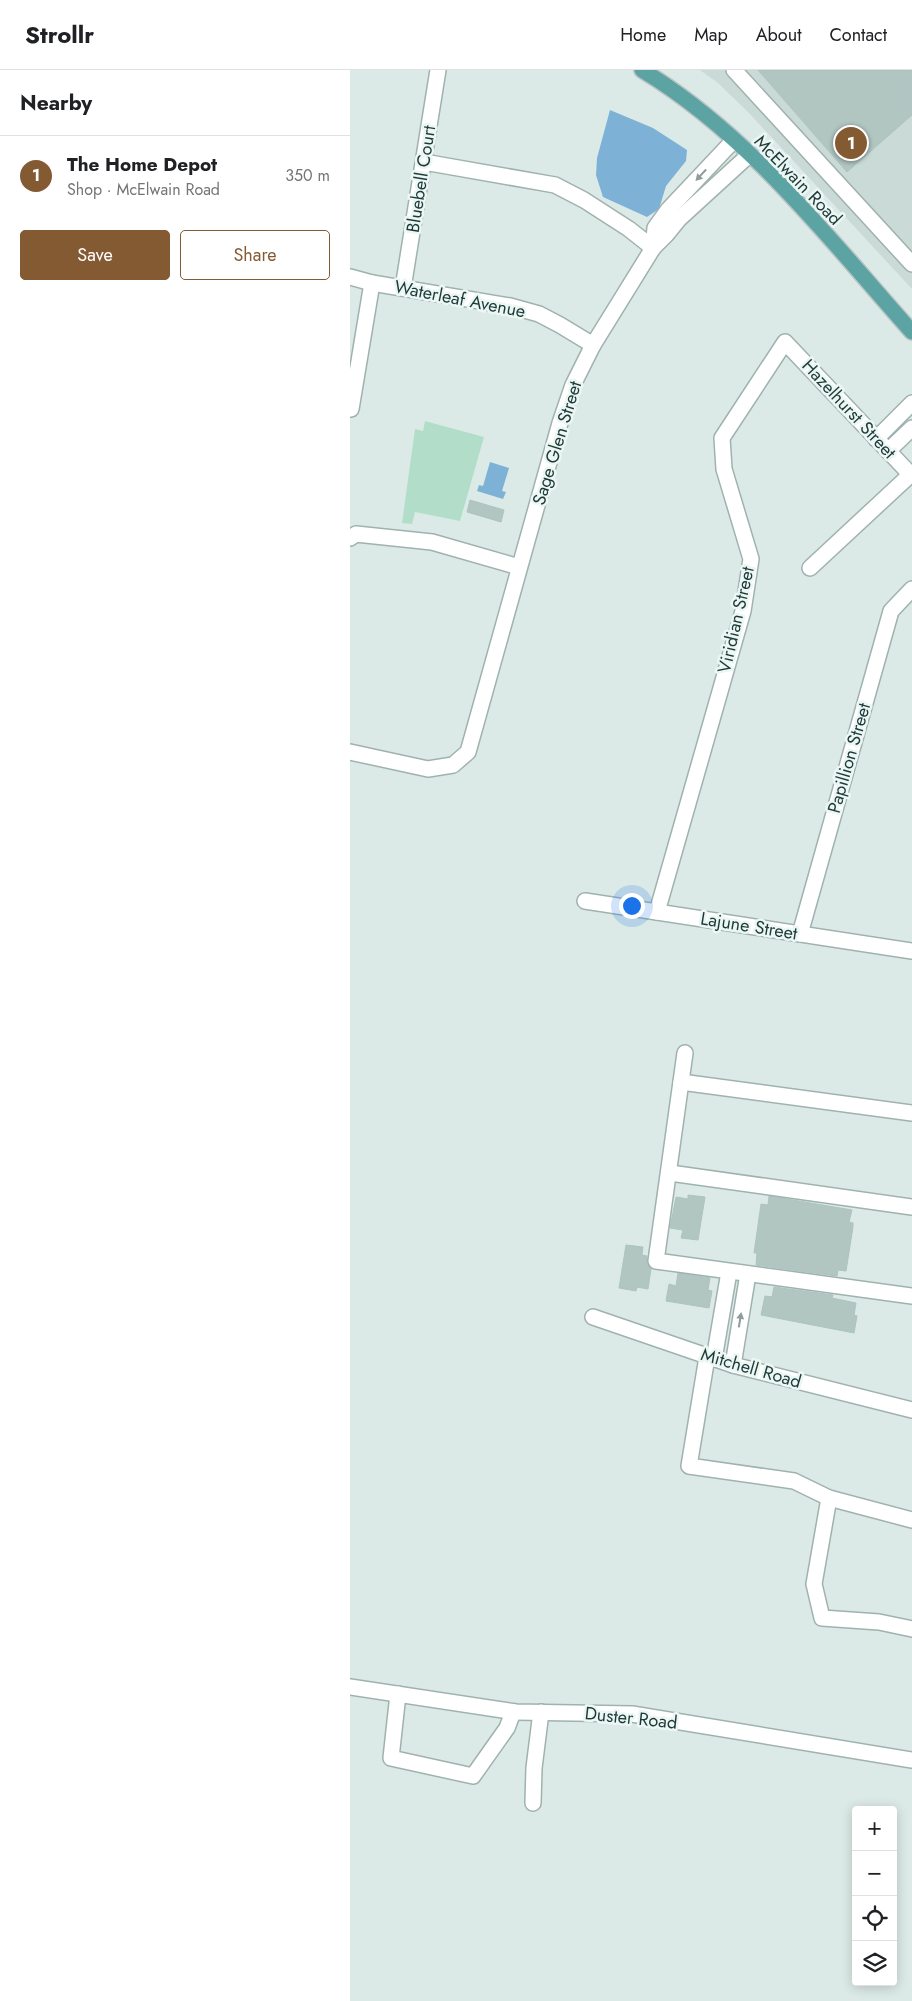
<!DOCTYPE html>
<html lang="en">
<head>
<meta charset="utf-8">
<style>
  body { margin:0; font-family:Jost,sans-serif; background:#f6f6f6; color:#202124 }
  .controls { position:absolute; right:15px; bottom:15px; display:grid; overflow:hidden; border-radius:5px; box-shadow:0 2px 12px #0003 }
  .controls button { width:45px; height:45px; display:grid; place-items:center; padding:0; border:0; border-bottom:1px solid #e0e0e0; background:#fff; color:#202124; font:25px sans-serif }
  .you { position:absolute; left:281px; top:835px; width:18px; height:18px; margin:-12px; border:4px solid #fff; border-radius:50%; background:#1a73e8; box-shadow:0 0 0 8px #1a73e833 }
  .badge { display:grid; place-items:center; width:32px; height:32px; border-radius:50%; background:#845a33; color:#fff; font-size:16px; font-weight:700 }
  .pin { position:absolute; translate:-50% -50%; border:2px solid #fff; box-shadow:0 1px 5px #0006 }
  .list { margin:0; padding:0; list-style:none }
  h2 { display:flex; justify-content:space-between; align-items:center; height:65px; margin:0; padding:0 20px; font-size:21px }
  h2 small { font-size:16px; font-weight:400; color:#757577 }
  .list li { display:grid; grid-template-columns:32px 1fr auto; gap:15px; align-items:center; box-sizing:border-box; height:80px; padding:0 20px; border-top:1px solid #e0e0e0 }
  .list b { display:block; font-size:19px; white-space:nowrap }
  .list p { margin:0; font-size:16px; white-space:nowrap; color:#757577 }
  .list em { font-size:16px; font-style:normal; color:#757577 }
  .actions { display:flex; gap:10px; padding:15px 20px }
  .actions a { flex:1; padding:11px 0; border:1px solid #845a33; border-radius:5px; text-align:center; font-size:18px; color:#845a33 }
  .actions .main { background:#845a33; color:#fff }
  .icon { flex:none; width:28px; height:28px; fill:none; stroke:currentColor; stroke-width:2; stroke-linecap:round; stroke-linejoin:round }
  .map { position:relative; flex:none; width:562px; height:1931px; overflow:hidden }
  header { display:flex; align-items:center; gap:30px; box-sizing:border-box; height:70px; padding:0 25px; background:#fff; border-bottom:1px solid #e0e0e0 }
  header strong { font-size:24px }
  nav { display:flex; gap:28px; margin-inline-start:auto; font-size:18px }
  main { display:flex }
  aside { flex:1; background:#fff }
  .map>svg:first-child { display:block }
  .built { fill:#cadad6 }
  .green { fill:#b2dec9 }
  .water { fill:#7db2d6 }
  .building { fill:#b1c5c1; stroke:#aec4c0 }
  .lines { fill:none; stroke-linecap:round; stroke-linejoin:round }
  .minor-casing { stroke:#9fb2af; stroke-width:18 }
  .major-casing { stroke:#bbc4c4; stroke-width:18 }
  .minor { stroke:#fff; stroke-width:15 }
  .major { stroke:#5ca4a3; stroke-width:15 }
  .oneway { fill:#8e9c9c }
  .labels { text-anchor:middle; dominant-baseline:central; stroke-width:5; stroke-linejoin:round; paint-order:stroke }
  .street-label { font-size:18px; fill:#1d3a39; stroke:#ecf7f4 }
</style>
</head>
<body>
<header>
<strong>Strollr</strong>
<nav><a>Home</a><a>Map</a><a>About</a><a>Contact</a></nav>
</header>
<main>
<aside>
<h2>Nearby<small></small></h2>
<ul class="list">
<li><span class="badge">1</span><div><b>The Home Depot</b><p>Shop · McElwain Road</p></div><em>350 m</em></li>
</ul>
<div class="actions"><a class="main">Save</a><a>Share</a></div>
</aside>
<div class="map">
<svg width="562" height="1931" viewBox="0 0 562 1931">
  <rect width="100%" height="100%" fill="#dceae7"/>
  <path class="built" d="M350 0H562V219L399 43 368 13Z"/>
  <path class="green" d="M75 351 134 367 110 451 65 442 62 454 52 453 65 359 73 361Z"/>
  <g class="water">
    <path d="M260 40 303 58 337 80 336 91 316 116 309 139 297 147 253 127 246 105 247 88Z"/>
    <path d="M140 392 159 398 152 421 156 422 153 429 127 421 129 415 133 416Z"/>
  </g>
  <g class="building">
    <path d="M408 0H562V45L497 102Z"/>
    <path d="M120 430 154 440 151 452 117 442Z"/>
    <path d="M338 1125 355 1127 348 1170 331 1168 333 1160 320 1158 326 1127 338 1129Z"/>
    <path d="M419 1126 502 1140 499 1152 503 1153V1157L496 1201 488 1200 487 1206 406 1195 407 1183H404L411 1134 418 1135Z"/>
    <path d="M276 1175 293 1177 292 1185 297 1186V1194L301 1199 298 1219 287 1217 286 1221 269 1218Z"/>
    <path d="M328 1203 360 1208 358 1220 362 1221 359 1238 316 1231 319 1214 326 1216Z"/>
    <path d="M424 1217 483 1225 482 1228 506 1233 504 1245 507 1246 504 1263 411 1245 415 1226 422 1227Z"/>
  </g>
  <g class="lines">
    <defs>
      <g id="minor">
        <path d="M384 0 562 194"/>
        <path d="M74 92 205 115 234 130 279 159 303 178"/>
        <path d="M303 178 305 158 318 140 384 70"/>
        <path d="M0 207 22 213 160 236 189 244 210 255 243 275"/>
        <path d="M53 218 88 0"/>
        <path d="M1 339 22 213"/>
        <path d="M526 369 562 333"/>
        <path d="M538 381 562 358"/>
        <path d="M0 468 6 464 82 472 169 497"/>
        <path d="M460 498 560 405"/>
        <path d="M0 682 78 699 103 695 118 682 210 353 223 315 243 275 303 178 316 165 329 149 399 85"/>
        <path d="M235 831 562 881"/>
        <path d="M307 842 393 541 401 489 374 399 372 368 435 272 562 406"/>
        <path d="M450 864 541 541 562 519"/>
        <path d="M335 983 306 1191 562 1226"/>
        <path d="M331 1012 562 1043"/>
        <path d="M320 1103 562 1137"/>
        <path d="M243 1247 383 1295 562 1340"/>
        <path d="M357 1287 339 1396 444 1411 479 1428 562 1450"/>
        <path d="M364 1289 379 1202"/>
        <path d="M383 1295 398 1204"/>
        <path d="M479 1428 464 1514 472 1548 529 1552 562 1559"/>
        <path d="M0 1617 166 1642 282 1644 562 1690"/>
        <path d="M48 1624 41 1688 123 1706 157 1658 163 1642"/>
        <path d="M183 1733 184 1698 191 1642"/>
      </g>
      <path id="major" d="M292 0C400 65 479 169 562 262"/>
    </defs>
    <use href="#minor" class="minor-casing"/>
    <use href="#major" class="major-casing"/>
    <use href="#minor" class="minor"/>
    <use href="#major" class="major"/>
  </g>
  <defs><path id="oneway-solid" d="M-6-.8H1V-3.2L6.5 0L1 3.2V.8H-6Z" transform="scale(1.25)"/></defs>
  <g class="oneway">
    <use href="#oneway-solid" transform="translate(351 105) rotate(133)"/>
    <use href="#oneway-solid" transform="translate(390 1250) rotate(-81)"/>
  </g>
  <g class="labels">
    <g class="street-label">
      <text transform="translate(71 109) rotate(-81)">Bluebell Court</text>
      <text transform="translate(448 110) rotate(46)">McElwain Road</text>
      <text transform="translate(110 229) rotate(11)">Waterleaf Avenue</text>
      <text transform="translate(499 339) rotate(47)">Hazelhurst Street</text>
      <text transform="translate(207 373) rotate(-73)">Sage Glen Street</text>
      <text transform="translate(386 550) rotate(-77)">Viridian Street</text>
      <text transform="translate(499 688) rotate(-74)">Papillion Street</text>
      <text transform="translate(399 856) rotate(9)">Lajune Street</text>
      <text transform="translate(401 1298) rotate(16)">Mitchell Road</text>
      <text transform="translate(281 1648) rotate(6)">Duster Road</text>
    </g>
  </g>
</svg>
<div class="controls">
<button>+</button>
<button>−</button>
<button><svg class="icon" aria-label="locate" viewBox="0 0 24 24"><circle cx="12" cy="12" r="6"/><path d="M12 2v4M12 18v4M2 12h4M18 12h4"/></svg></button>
<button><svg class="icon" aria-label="layers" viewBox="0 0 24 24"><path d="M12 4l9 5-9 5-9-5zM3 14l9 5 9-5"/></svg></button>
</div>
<div class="you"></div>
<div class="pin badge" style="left:501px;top:73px">1</div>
</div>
</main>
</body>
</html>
